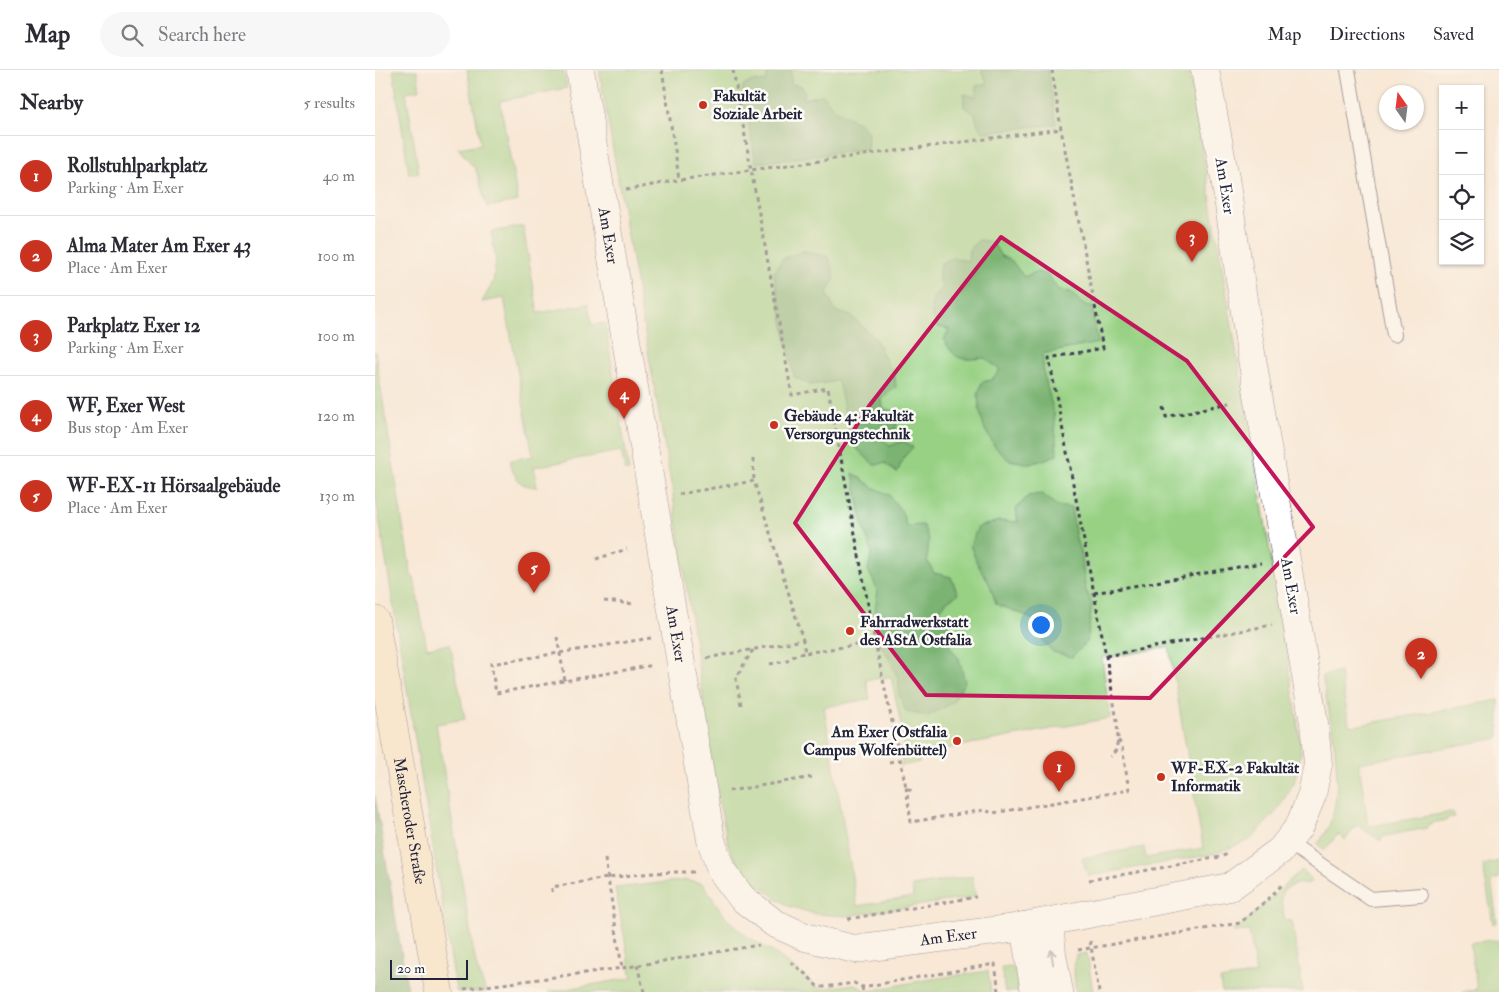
<!DOCTYPE html>
<html lang="en">
<head>
<meta charset="utf-8">
<style>
  body { margin:0; font-family:"IM FELL Double Pica",serif; background:#f7f7f7; color:#2b2b33 }
  .controls { position:absolute; right:15px; top:15px; display:grid; overflow:hidden; border-radius:0px; box-shadow:0 1px 4px #0004 }
  .controls button { width:45px; height:45px; display:grid; place-items:center; padding:0; border:0; border-bottom:1px solid #e1e1e2; background:#fff; color:#2b2b33; font:25px sans-serif }
  .compass { position:absolute; left:1004px; top:15px; width:45px; height:45px; border-radius:50%; background:#fff; box-shadow:0 1px 4px #0004; rotate:346deg }
  .scale { position:absolute; left:15px; bottom:12px; width:78px; box-sizing:border-box; padding-left:5px; border:2px solid #22223b; border-top:0; font-size:14px; line-height:18px; white-space:nowrap; color:#22223b; -webkit-text-stroke:4px #fdfcf7; paint-order:stroke }
  .you { position:absolute; left:665px; top:554px; width:18px; height:18px; margin:-12px; border:4px solid #fff; border-radius:50%; background:#1a73e8; box-shadow:0 0 0 8px #1a73e833 }
  .badge { display:grid; place-items:center; width:32px; height:32px; border-radius:50%; background:#c8321e; color:#fff; font-size:16px; font-weight:700 }
  .pin { position:absolute; translate:-50% -41px; filter:drop-shadow(0 1px 2px #0008) }
  .pin::after { content:''; position:absolute; top:26px; width:18px; height:15px; background:inherit; clip-path:polygon(0 0,100% 0,50% 100%) }
  .list { margin:0; padding:0; list-style:none }
  h2 { display:flex; justify-content:space-between; align-items:center; height:65px; margin:0; padding:0 20px; font-size:21px }
  h2 small { font-size:16px; font-weight:400; color:#7c7c81 }
  .list li { display:grid; grid-template-columns:32px 1fr auto; gap:15px; align-items:center; box-sizing:border-box; height:80px; padding:0 20px; border-top:1px solid #e1e1e2 }
  .list b { display:block; font-size:19px; white-space:nowrap }
  .list p { margin:0; font-size:16px; white-space:nowrap; color:#7c7c81 }
  .list em { font-size:16px; font-style:normal; color:#7c7c81 }
  .icon { flex:none; width:28px; height:28px; fill:none; stroke:currentColor; stroke-width:2; stroke-linecap:round; stroke-linejoin:round }
  .map { position:relative; flex:none; width:1124px; height:922px; overflow:hidden }
  header { display:flex; align-items:center; gap:30px; box-sizing:border-box; height:70px; padding:0 25px; background:#fff; border-bottom:1px solid #e1e1e2 }
  header strong { font-size:24px }
  nav { display:flex; gap:28px; margin-inline-start:auto; font-size:18px }
  .search { width:350px; height:45px; background:#f7f7f7; display:flex; align-items:center; gap:12px; box-sizing:border-box; padding:0 18px; border-radius:28px; color:#7c7c81; font-size:19px }
  main { display:flex }
  aside { flex:1; background:#fff }
  .map>svg:first-child { display:block }
  .green { fill:#98d184; stroke:#5d7a60 }
  .forest { fill:#7ab372; stroke:#4e6a56 }
  .lines { fill:none; stroke-linecap:round; stroke-linejoin:round }
  .service-casing { stroke:#424052; stroke-width:16 }
  .minor-casing { stroke:#424052; stroke-width:29 }
  .secondary-casing { stroke:#424052; stroke-width:29 }
  .path { stroke:#424052; stroke-width:3; stroke-dasharray:4 4; stroke-linecap:butt }
  .service { stroke:#fff; stroke-width:14 }
  .minor { stroke:#fff; stroke-width:28 }
  .secondary { stroke:#f9e7c3; stroke-width:28 }
  .oneway { stroke:#9c9ca7 }
  .marked { fill:none; stroke:#c2185b; stroke-width:4; stroke-linejoin:round }
  .poi-dot { fill:#c8321e; stroke:#fdfcf7; stroke-width:2 }
  .labels { text-anchor:middle; dominant-baseline:central; stroke-width:5; stroke-linejoin:round; paint-order:stroke }
  .poi-label { font-size:16px; font-weight:bold; fill:#22223b; stroke:#fdfcf7; text-anchor:start }
  .street-label { font-size:16px; fill:#22223b; stroke:#fdfcf7 }
</style>
</head>
<body>
<header>
<strong>Map</strong>
<div class="search"><svg class="icon" aria-label="search" viewBox="0 0 24 24"><circle cx="10" cy="10" r="6"/><path d="M15 15l6 6"/></svg>Search here</div>
<nav><a>Map</a><a>Directions</a><a>Saved</a></nav>
</header>
<main>
<aside>
<h2>Nearby<small>5 results</small></h2>
<ul class="list">
<li><span class="badge">1</span><div><b>Rollstuhlparkplatz</b><p>Parking · Am Exer</p></div><em>40 m</em></li>
<li><span class="badge">2</span><div><b>Alma Mater Am Exer 43</b><p>Place · Am Exer</p></div><em>100 m</em></li>
<li><span class="badge">3</span><div><b>Parkplatz Exer 12</b><p>Parking · Am Exer</p></div><em>100 m</em></li>
<li><span class="badge">4</span><div><b>WF, Exer West</b><p>Bus stop · Am Exer</p></div><em>120 m</em></li>
<li><span class="badge">5</span><div><b>WF-EX-11 Hörsaalgebäude</b><p>Place · Am Exer</p></div><em>130 m</em></li>
</ul>
</aside>
<div class="map">
<svg width="1124" height="922" viewBox="0 0 1124 922">
  <rect width="100%" height="100%" fill="#fdfcf7"/>
  <filter id="ink" filterUnits="userSpaceOnUse"><feTurbulence type="fractalNoise" baseFrequency=".02" numOctaves="2"/><feDisplacementMap in="SourceGraphic" scale="10" xChannelSelector="R" yChannelSelector="G"/><feConvolveMatrix kernelMatrix="1 2 1 2 8 2 1 2 1" color-interpolation-filters="sRGB"/></filter>
  <filter id="wash" filterUnits="userSpaceOnUse"><feTurbulence type="fractalNoise" baseFrequency=".0096" numOctaves="4" result="noise"/><feDisplacementMap in="SourceGraphic" scale="20" xChannelSelector="R" yChannelSelector="G"/><feGaussianBlur stdDeviation="1.12" result="paint"/><feColorMatrix in="noise" values="0 0 0 0 0 0 0 0 0 0 0 0 0 0 0 0 0 1.4 0 .05"/><feComposite in="paint" operator="in"/></filter>
  <g filter="url(#wash)">
    <rect width="100%" height="100%" fill="#f8e8d6"/>
    <g class="green">
      <path d="M18 0H42L45 20 31 22 44 103 34 104Z"/>
      <path d="M92 0H188L192 18 125 31 143 131 112 137 101 100 83 78 106 74Z"/>
      <path d="M224 0H814L907 553 922 647 926 682 919 713 901 742 875 770 839 784 713 806 707 788 769 777 771 788 828 778 794 577 736 587 731 586 727 588 735 648 543 684 545 692 526 696 528 664 516 607 491 610 495 629 449 637 482 836 538 827 537 816 597 806 601 827 471 846 440 844 413 836 370 806 354 778 341 718 298 425Z"/>
      <path d="M148 156 163 243 213 234 217 255 230 253 254 401H250L246 381 159 397 162 417C143 416 140 409 135 391L136 390 158 386 129 228 107 232 118 212 121 190 116 162Z"/>
      <path d="M0 281 36 505 39 508 52 578 75 574 90 649 61 654 101 895 111 922H82L81 920 0 423Z"/>
      <path d="M965 602 974 654 978 656 1124 630V668L984 693 993 755 995 756 1078 742 1080 747 1072 748V750L1057 753V755L1052 756V758L1006 767V771L982 755 970 770 965 765H962L950 780 942 774C978 737 955 651 947 606Z"/>
      <path d="M1124 791V808L1116 810 1122 852 1118 854 1108 795Z"/>
      <path d="M926 800 938 810 935 813 921 814 908 820 906 829 910 850 917 851 928 922H847L845 910 881 904 874 861 858 862 857 859 866 856Z"/>
      <path d="M311 810 328 814 352 849 373 867 400 883 445 919 479 914 493 921 550 910 613 901 616 922H173L257 908 240 818Z"/>
      <path d="M1117 870 1124 871V922H1087L1102 919 1095 873Z"/>
      <path d="M712 883 718 922H701C699 909 698 898 701 885Z"/>
      <path d="M637 896 645 909 647 922H630L626 897Z"/>
    </g>
    <g class="forest">
      <path d="M396 0H416V14L427 16 430 21 428 29 448 25 458 38 470 46 484 52 493 62 492 79 381 93 371 40 367 29 368 16 378 11 391 12 393 1Z"/>
      <path d="M606 0H673L681 54 608 62 602 53 600 44 589 37V24L601 27V16L613 14Z"/>
      <path d="M604 170 617 172 626 186 636 190 649 207 661 202 672 204 684 221 696 222 707 234 717 237 723 273 667 284 669 305 679 343 682 385 656 394 634 390 620 377 609 358 604 338 603 324 607 312 616 310 625 300 610 288C586 290 582 292 569 270L574 259 562 257C554 237 553 233 567 216L563 208 566 193 577 188 593 191 594 179Z"/>
      <path d="M429 181 454 187 460 208 452 223 460 241 476 246 500 268 513 295 519 301 521 317 507 329 508 339 522 341 521 359 510 361 506 368 515 376 528 371 538 377 529 387 522 403 510 393 499 395 477 374 463 311 436 315 419 307 399 203 407 189Z"/>
      <path d="M478 403 498 417 513 424 527 442 531 456 548 455 554 469 552 490 559 503 576 507 583 524 572 531 561 545 576 551 575 577 584 589 590 612 577 633 553 646 531 642 524 625V610L512 584 504 573 499 546 503 521 493 500 497 482 488 456Z"/>
      <path d="M667 424 682 436 696 438 701 469 707 488 710 518 717 534 712 572 697 587 678 582 668 571 667 555 649 545 621 534 615 515 602 493 595 475 603 457 624 451 643 452 641 439 653 426Z"/>
      <path d="M0 725 33 922H0Z"/>
    </g>
  </g>
  <g filter="url(#ink)">
    <g class="lines">
      <defs>
        <g id="service">
          <path d="M973 0 1019 265"/>
          <path d="M912 772 996 829 1046 825"/>
        </g>
        <g id="minor">
          <path id="s1" d="M205 0 336 770 346 800 367 828 399 853 430 867 479 879 634 859 855 817 906 780 924 757 937 725 943 694 939 653 876 283 850 108 830 0"/>
          <path d="M674 852 677 884 684 922"/>
          <path d="M649 856 660 922"/>
        </g>
        <g id="secondary">
          <path id="s2" d="M0 550 64 922"/>
        </g>
      </defs>
      <use href="#service" class="service-casing"/>
      <use href="#minor" class="minor-casing"/>
      <use href="#secondary" class="secondary-casing"/>
      <g class="path">
        <path d="M287 0 300 80 304 110"/>
        <path d="M358 0 417 325 453 318 500 572 531 717 538 722"/>
        <path d="M677 0 686 59 728 278 674 288 731 586 742 651 743 669 741 680 735 687"/>
        <path d="M251 120 304 110 376 100 686 59"/>
        <path d="M789 337 791 347 859 332"/>
        <path d="M378 389 379 411"/>
        <path d="M304 424 379 411 428 570"/>
        <path d="M221 489 252 479"/>
        <path d="M719 523 886 493"/>
        <path d="M229 531 260 534"/>
        <path d="M182 567 190 611"/>
        <path d="M276 568 116 594 121 623 279 595"/>
        <path d="M731 586 897 555"/>
        <path d="M332 588 428 570 430 583 500 572"/>
        <path d="M395 594 412 591 422 584 430 583"/>
        <path d="M366 635 361 609 369 594 378 580"/>
        <path d="M514 692 525 690"/>
        <path d="M531 717 536 752 609 740 618 743 754 720 747 677 743 669"/>
        <path d="M354 721 438 707"/>
        <path d="M230 789 247 898"/>
        <path d="M714 810 757 803 845 787 853 784"/>
        <path d="M177 822V817C224 809 271 801 319 802"/>
        <path d="M473 849 601 827"/>
        <path d="M715 871 724 922"/>
        <path d="M703 880 865 853 893 829 909 813"/>
        <path d="M416 892 434 907 442 916 449 917 479 913 487 917 620 894 624 922"/>
        <path d="M262 895 269 922"/>
        <path d="M487 917 488 922"/>
        <path d="M89 919 247 898 384 875"/>
      </g>
      <use href="#service" class="service"/>
      <use href="#minor" class="minor"/>
      <use href="#secondary" class="secondary"/>
    </g>
    <defs><path id="oneway-shaft" d="M-6 0H5M1.5-3L5.5 0L1.5 3" fill="none" stroke-width="1.6" stroke-linecap="round" stroke-linejoin="round" transform="scale(1.25)"/></defs>
    <use class="oneway" href="#oneway-shaft" transform="translate(677 887) rotate(-99)"/>
  </g>
  <path d="M0 0H1124V922H0ZM626 167 812 291 938 457 775 628 551 625 420 453 494 336Z" fill="#f8e8d6" fill-opacity=".55" fill-rule="evenodd"/>
  <path class="marked" d="M626 167 812 291 938 457 775 628 551 625 420 453 494 336Z"/>
  <g class="poi-dot">
    <circle cx="328" cy="35" r="5"/>
    <circle cx="399" cy="355" r="5"/>
    <circle cx="475" cy="561" r="5"/>
    <circle cx="582" cy="671" r="5"/>
    <circle cx="786" cy="707" r="5"/>
  </g>
  <g class="labels">
    <g class="poi-label">
      <text x="338" y="26">Fakultät<tspan x="338" dy="18">Soziale Arbeit</tspan></text>
      <text x="409" y="346">Gebäude 4: Fakultät<tspan x="409" dy="18">Versorgungstechnik</tspan></text>
      <text x="485" y="552">Fahrradwerkstatt<tspan x="485" dy="18">des AStA Ostfalia</tspan></text>
      <text x="572" y="662" text-anchor="end">Am Exer (Ostfalia<tspan x="572" dy="18">Campus Wolfenbüttel)</tspan></text>
      <text x="796" y="698">WF-EX-2 Fakultät<tspan x="796" dy="18">Informatik</tspan></text>
    </g>
    <g class="street-label">
      <text transform="translate(850 116) rotate(81)">Am Exer</text>
      <text stroke="none"><textPath href="#s1" startOffset="168">Am Exer</textPath></text>
      <text transform="translate(916 516) rotate(80)">Am Exer</text>
      <text stroke="none"><textPath href="#s1" startOffset="572">Am Exer</textPath></text>
      <text stroke="none"><textPath href="#s2" startOffset="204">Mascheroder Straße</textPath></text>
      <text stroke="none"><textPath href="#s1" startOffset="1068">Am Exer</textPath></text>
    </g>
  </g>
</svg>
<div class="controls">
<button>+</button>
<button>−</button>
<button><svg class="icon" aria-label="locate" viewBox="0 0 24 24"><circle cx="12" cy="12" r="6"/><path d="M12 2v4M12 18v4M2 12h4M18 12h4"/></svg></button>
<button><svg class="icon" aria-label="layers" viewBox="0 0 24 24"><path d="M12 4l9 5-9 5-9-5zM3 14l9 5 9-5"/></svg></button>
</div>
<svg class="compass" viewBox="-18 -18 36 36"><path d="M0-13l5 13h-10z" fill="#e53935"/><path d="M0 13l5-13h-10z" fill="#7c7c81"/></svg>
<div class="scale">20 m</div>
<div class="you"></div>
<div class="pin badge" style="left:684px;top:722px">1</div>
<div class="pin badge" style="left:1046px;top:609px">2</div>
<div class="pin badge" style="left:817px;top:192px">3</div>
<div class="pin badge" style="left:249px;top:349px">4</div>
<div class="pin badge" style="left:159px;top:523px">5</div>
</div>
</main>
</body>
</html>
